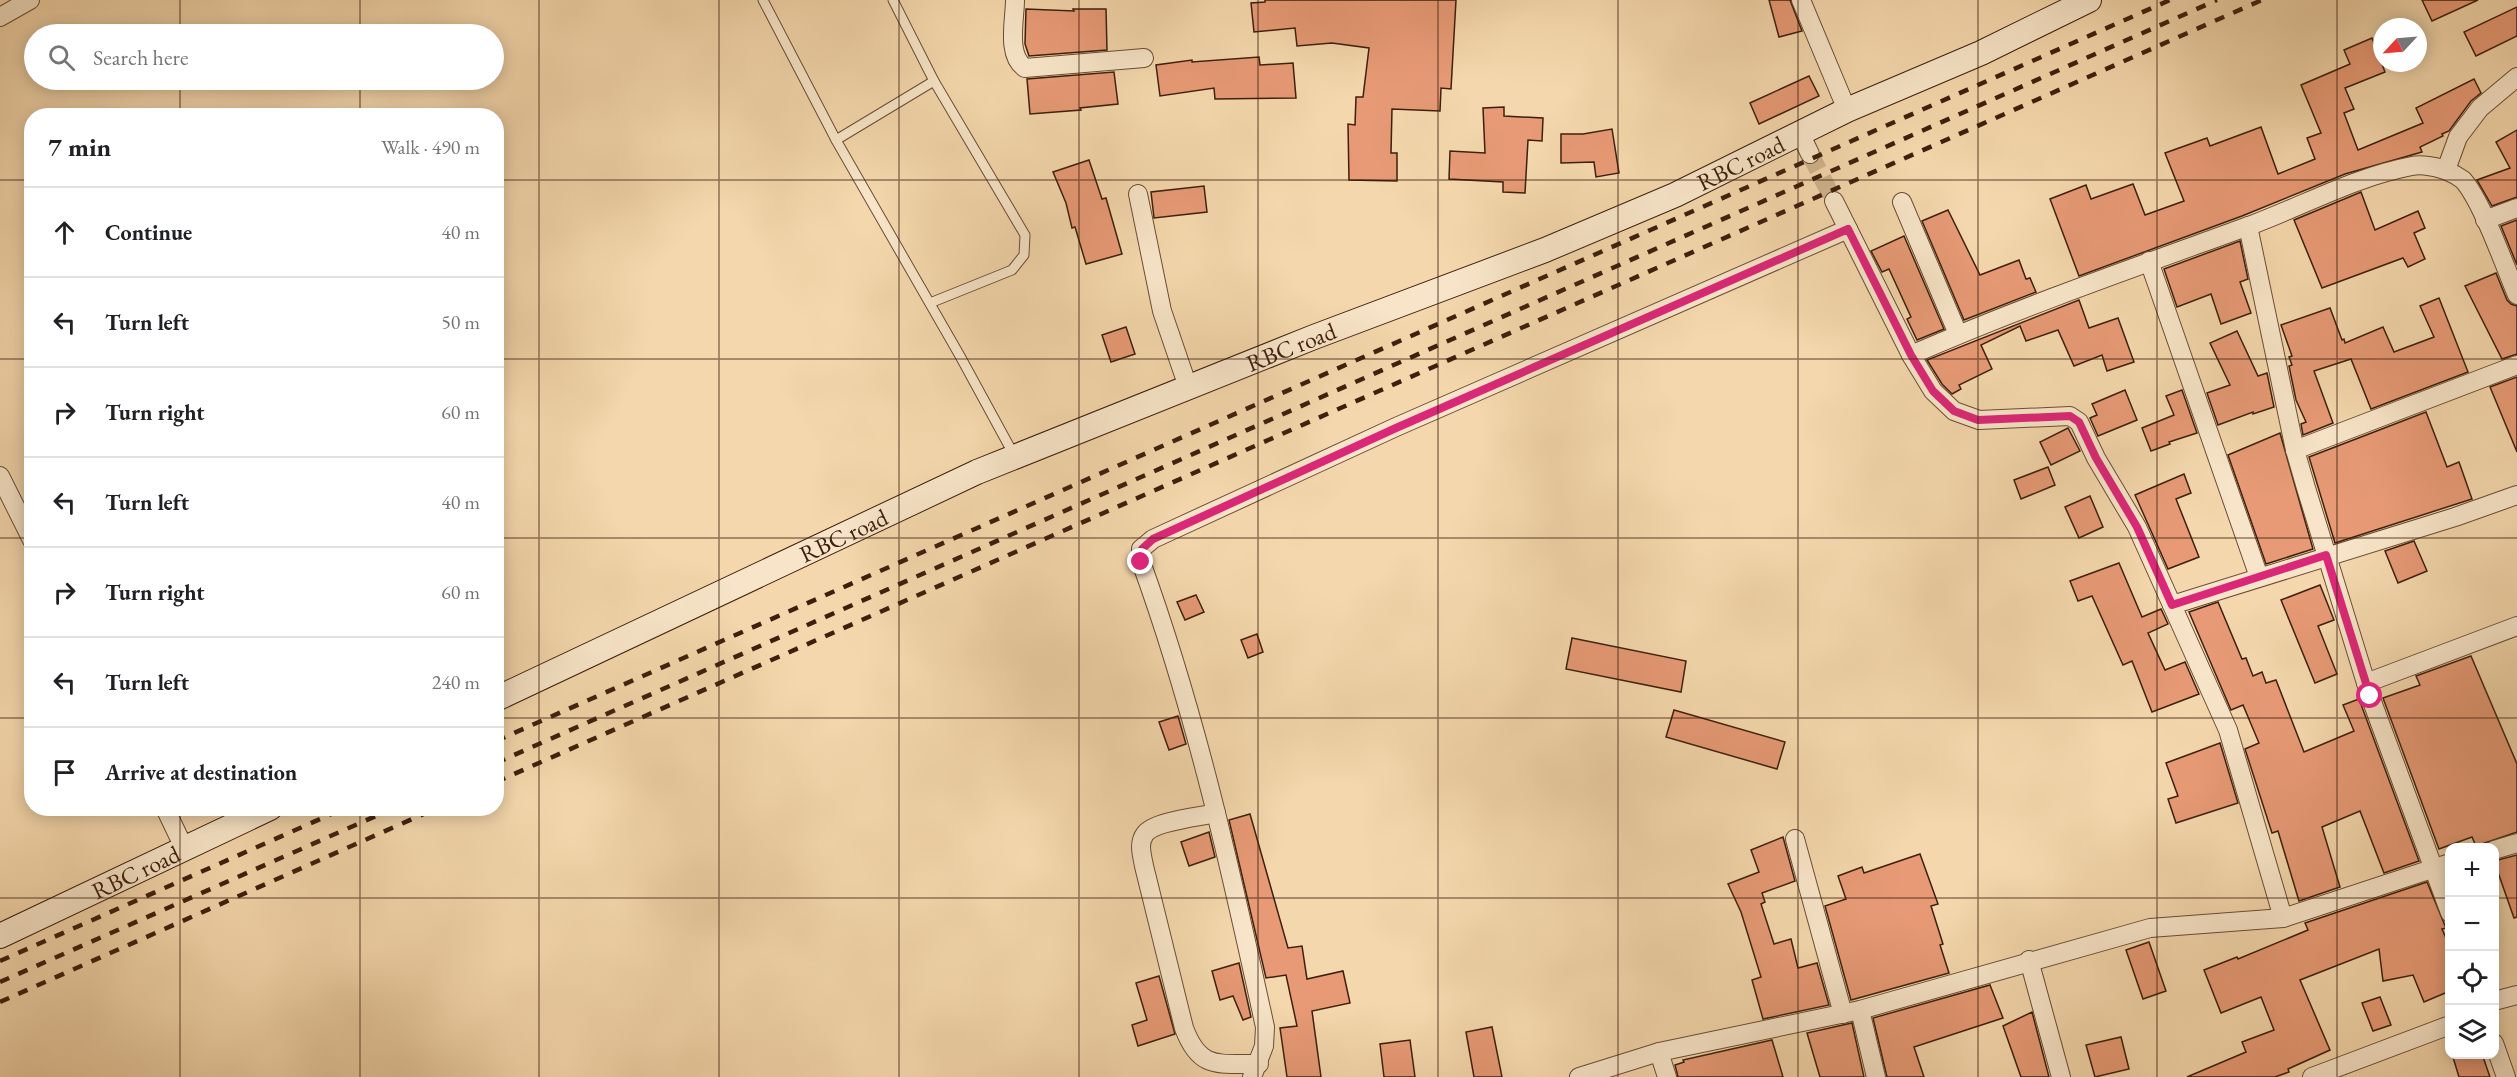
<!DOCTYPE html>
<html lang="en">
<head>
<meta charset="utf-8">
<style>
  body { margin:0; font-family:"EB Garamond",serif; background:#f6f6f6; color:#202124 }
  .controls { position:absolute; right:18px; bottom:18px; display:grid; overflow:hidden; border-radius:12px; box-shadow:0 3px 15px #0003 }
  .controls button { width:54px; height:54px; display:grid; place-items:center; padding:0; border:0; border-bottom:2px solid #e0e0e0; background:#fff; color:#202124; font:30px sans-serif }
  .compass { position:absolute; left:2373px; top:18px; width:54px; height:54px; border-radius:50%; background:#fff; box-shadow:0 3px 15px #0003; rotate:244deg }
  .stop { position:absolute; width:18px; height:18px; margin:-14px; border:4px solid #db2777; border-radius:50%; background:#fff }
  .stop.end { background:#db2777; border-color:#fff; box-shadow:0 2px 6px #0008 }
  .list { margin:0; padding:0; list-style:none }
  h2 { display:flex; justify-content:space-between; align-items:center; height:78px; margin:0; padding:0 24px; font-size:26px }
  h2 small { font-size:20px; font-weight:400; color:#757577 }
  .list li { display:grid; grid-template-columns:39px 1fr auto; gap:18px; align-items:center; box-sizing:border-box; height:90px; padding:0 24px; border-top:2px solid #e0e0e0 }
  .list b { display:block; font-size:22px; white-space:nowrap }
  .list em { font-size:20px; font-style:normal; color:#757577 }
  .icon { flex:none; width:33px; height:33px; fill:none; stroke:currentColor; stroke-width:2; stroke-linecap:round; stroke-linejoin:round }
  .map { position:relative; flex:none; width:2517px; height:1077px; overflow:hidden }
  .search { position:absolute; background:#fff; box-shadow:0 3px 15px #0003; left:24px; top:24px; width:480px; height:66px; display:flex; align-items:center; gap:15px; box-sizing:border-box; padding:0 21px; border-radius:33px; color:#757577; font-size:22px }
  .panel { position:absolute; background:#fff; box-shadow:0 3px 15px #0003; left:24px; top:108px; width:480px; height:708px; border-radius:24px }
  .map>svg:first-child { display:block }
  .building { fill:#e79a75; stroke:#3d1f0d; stroke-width:1.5 }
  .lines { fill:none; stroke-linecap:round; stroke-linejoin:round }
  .street-tunnel { stroke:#cfb28c; stroke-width:18; stroke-dasharray:18 9; stroke-linecap:butt }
  .lane-casing { stroke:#6b4d35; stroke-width:11 }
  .street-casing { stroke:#6b4d35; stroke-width:20 }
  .secondary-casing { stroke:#3d1f0d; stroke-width:26 }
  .lane { stroke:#f8e5c9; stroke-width:9 }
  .street { stroke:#f8e5c9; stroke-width:18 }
  .secondary { stroke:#f8e5c9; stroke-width:24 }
  .rail { stroke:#3d1f0d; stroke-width:4.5; stroke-dasharray:10 10; stroke-linecap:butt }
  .route { stroke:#db2777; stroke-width:8 }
  .grid { fill:none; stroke:#3d1f0d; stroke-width:1.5; stroke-opacity:0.55 }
  .labels { text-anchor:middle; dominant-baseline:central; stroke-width:4.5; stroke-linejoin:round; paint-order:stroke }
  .street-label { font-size:24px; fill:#3d1f0d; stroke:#f8e5c9 }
</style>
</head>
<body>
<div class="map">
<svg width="2517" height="1077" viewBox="0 0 2517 1077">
  <rect width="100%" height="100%" fill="#f4d7ac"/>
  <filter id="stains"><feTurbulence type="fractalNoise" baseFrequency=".00333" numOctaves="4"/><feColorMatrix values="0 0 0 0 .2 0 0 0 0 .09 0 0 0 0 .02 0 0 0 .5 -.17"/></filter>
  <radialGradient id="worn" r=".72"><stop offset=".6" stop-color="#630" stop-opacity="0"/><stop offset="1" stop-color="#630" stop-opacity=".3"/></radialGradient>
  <g class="building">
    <path d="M1265 0H1456L1451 89 1441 88 1440 111 1392 109 1391 153H1397V181L1349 180 1348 124 1355 125 1356 97H1363L1369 48 1332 43 1297 46 1295 28 1254 32 1251 3 1265 2Z"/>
    <path d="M1769 0H1790L1802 31 1779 37Z"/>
    <path d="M2422 0H2478L2432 21Z"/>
    <path d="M2517 7V36L2476 56 2464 32Z"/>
    <path d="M1026 9 1074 11 1073 9H1106L1107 50 1029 56 1025 44Z"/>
    <path d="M2372 38 2385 72 2345 88 2354 109 2344 113 2358 150 2423 123 2416 108 2474 79 2481 93 2471 101 2449 131 2442 134 2443 136 2420 147 2422 152 2345 174 2242 216 2079 276 2050 199 2086 185 2091 199 2133 184 2145 215 2184 201 2165 153 2207 138 2210 146 2261 127 2278 174 2315 159 2307 138 2321 133 2301 85 2350 64 2344 50Z"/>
    <path d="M1259 57 1260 65 1293 63 1296 98 1215 99 1214 88 1160 96 1156 65 1192 60V62Z"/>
    <path d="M1114 72 1118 104 1080 108 1081 110 1030 114 1027 79Z"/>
    <path d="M1809 76 1819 96 1759 124 1750 103Z"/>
    <path d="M1504 107V116L1543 118 1542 141 1528 140 1525 193 1503 192V182L1449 179 1450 151 1485 153 1483 108Z"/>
    <path d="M1612 129 1619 173 1596 177 1594 162 1561 163V134H1583Z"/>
    <path d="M2517 130V197L2492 206 2477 180 2510 168 2496 142Z"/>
    <path d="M1089 160 1102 199 1106 198 1122 254 1086 264 1075 227 1072 228 1066 203 1053 172Z"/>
    <path d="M1204 186 1207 212 1154 218 1151 192Z"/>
    <path d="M2361 192 2375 230 2418 211 2425 228 2414 233 2425 259 2408 267 2403 258 2322 288 2294 220Z"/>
    <path d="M1948 210 1980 275 2019 260 2026 279 2030 278 2036 292 1964 320 1922 221Z"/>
    <path d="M2517 220V265L2501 226Z"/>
    <path d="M1904 236 1944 329 1917 340 1907 319 1911 317 1889 269 1882 272 1871 251Z"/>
    <path d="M2240 241 2248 279 2240 282 2251 313 2221 324 2211 294 2177 307 2164 269Z"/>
    <path d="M2496 273 2507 300 2511 304 2517 306V354L2502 359 2465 286Z"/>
    <path d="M2439 298 2468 372 2371 409 2351 359 2314 371 2333 423 2303 435 2301 424 2306 422 2296 400 2289 366 2292 365 2289 357 2292 356 2281 325 2330 308 2342 340 2344 339 2345 343 2383 327 2394 352 2434 337 2420 306Z"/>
    <path d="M2079 300 2089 328 2118 318 2134 362 2107 371 2102 355 2074 366 2058 330 2026 341 2020 326 1981 345 1992 369 1959 385 1961 389 1952 394 1942 384 1927 360Z"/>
    <path d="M1126 327 1135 354 1111 362 1102 335Z"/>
    <path d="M2237 331 2258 376 2267 373 2274 407 2253 414V412L2218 425 2207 393 2230 385 2210 343Z"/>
    <path d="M2517 377V452L2490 387Z"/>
    <path d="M2125 390 2137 420 2098 436 2090 418 2097 415 2092 404Z"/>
    <path d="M2182 390 2197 433 2169 442 2170 444 2151 451 2142 428 2174 415 2166 396Z"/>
    <path d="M2426 412 2447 467 2459 462 2472 499 2335 543 2309 457Z"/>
    <path d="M2068 428 2080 451 2051 465 2040 442Z"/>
    <path d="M2280 433 2313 549 2266 564 2228 455Z"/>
    <path d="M2048 467 2055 485 2021 499 2014 480Z"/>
    <path d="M2184 474 2191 493 2176 499 2199 557 2168 569 2135 495Z"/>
    <path d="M2090 496 2103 527 2079 538 2065 507Z"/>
    <path d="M2414 541 2427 571 2398 583 2385 551Z"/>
    <path d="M2119 563 2142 617 2161 609 2168 624 2148 633 2165 670 2185 662 2199 694 2152 712 2132 661 2123 665 2092 596 2078 601 2070 581Z"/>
    <path d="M2320 585 2334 620 2318 626 2337 674 2315 683 2281 600Z"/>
    <path d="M1196 595 1204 612 1185 620 1177 602Z"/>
    <path d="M2218 602 2242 659 2246 658 2253 676 2262 672 2266 683 2276 680 2304 752 2354 731 2343 705 2359 699 2419 861 2384 873 2360 811 2322 827 2340 887 2299 901 2278 831 2272 833 2245 749 2259 743 2243 705 2231 710 2189 612Z"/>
    <path d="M1257 634 1263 652 1248 658 1241 640Z"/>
    <path d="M1572 638 1686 661 1681 692 1566 669Z"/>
    <path d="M2471 656 2517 764V832L2476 846 2472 837 2439 849 2383 698 2420 685 2416 676Z"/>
    <path d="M1674 710 1785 742 1777 769 1666 737Z"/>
    <path d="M1178 716 1186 744 1169 750 1159 722Z"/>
    <path d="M2220 743 2238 803 2176 823 2168 799 2178 796 2166 763Z"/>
    <path d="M1250 814 1288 948 1302 946 1307 979 1343 971 1350 1003 1312 1011 1321 1077H1287L1280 1028 1297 1026 1286 975 1266 978 1229 820Z"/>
    <path d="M1209 832 1215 857 1189 866 1181 842Z"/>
    <path d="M1783 837 1795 881 1762 893 1765 902 1761 904 1774 944 1791 939 1798 968 1817 963 1829 1005 1763 1019 1752 980 1761 977 1741 912 1728 884 1759 872 1751 850Z"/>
    <path d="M1920 854 1938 904 1931 906 1943 944 1940 945 1949 973 1851 1000 1825 906 1846 899 1838 876 1862 867 1864 873Z"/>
    <path d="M2517 855V917L2514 918 2494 861Z"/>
    <path d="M2427 882 2446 928 2442 929 2450 947V991L2424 1002 2413 975 2383 981 2379 949 2300 980 2330 1050 2288 1069 2289 1072 2275 1077H2187L2246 1052 2242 1042 2274 1030 2261 997 2221 1013 2204 970 2237 957 2238 959 2308 930 2305 923Z"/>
    <path d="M2149 942 2166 991 2143 999 2126 950Z"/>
    <path d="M1239 963 1251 1017 1243 1020 1233 996 1220 1000 1212 971Z"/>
    <path d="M1159 976 1175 1034 1138 1046 1132 1025 1147 1020 1136 983Z"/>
    <path d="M1990 985 2003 1018 1914 1047 1924 1077H1887L1873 1018Z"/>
    <path d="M2380 997 2391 1025 2373 1031 2362 1003Z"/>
    <path d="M2032 1012 2049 1077H2021L2003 1026Z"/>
    <path d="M1852 1023 1864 1077H1820L1807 1033Z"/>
    <path d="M1492 1027 1502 1077H1474L1466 1032Z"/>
    <path d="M2121 1037 2129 1069 2095 1077 2086 1045Z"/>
    <path d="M1410 1040 1415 1077H1384L1380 1044Z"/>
    <path d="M1772 1040 1783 1077H1678L1675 1065 1684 1062 1683 1060Z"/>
    <path d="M2452 1054H2482L2490 1077H2459Z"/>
  </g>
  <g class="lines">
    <path class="street-tunnel" d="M1810 154 1834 201"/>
    <defs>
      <g id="lane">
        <path d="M763 0 836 140 960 356 1014 455"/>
        <path d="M893 0 934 81 1025 235 1024 255 1012 270 930 303"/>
        <path d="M836 140 934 81"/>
      </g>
      <g id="street">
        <path d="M1015 0C1015 20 1006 55 1025 68L1144 58"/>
        <path d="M1801 0 1847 110"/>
        <path d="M0 17 30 0"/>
        <path d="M1800 133 1810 154"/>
        <path d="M2446 170 2458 137 2480 108 2517 77"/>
        <path d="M1138 194 1162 311 1188 387"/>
        <path d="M1834 201 1911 355C2021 307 2133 268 2246 227 2301 207 2354 177 2412 166 2421 164 2439 167 2447 171 2452 173 2459 177 2463 180 2482 201 2505 267 2517 295"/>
        <path d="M1902 202 1958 334"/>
        <path d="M2485 220 2517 208"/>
        <path d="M2248 226 2295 450 2306 488 2370 696 2450 913"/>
        <path d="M2149 261 2259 577"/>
        <path d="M1911 355 1933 391 1954 411 1979 420 2070 416 2079 422 2096 458 2137 527 2228 730 2283 918"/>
        <path d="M2295 450 2517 365"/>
        <path d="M0 476 32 540"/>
        <path d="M2172 605 2455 517 2517 495"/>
        <path d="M2366 683 2517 626"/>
        <path d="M165 808 185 850"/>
        <path d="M1216 813C1200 817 1154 821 1145 834 1138 843 1142 855 1144 866L1184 1028C1200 1071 1219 1063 1259 1064"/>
        <path d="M1795 839 1843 1014"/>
        <path d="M2494 850 2517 843"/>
        <path d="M2029 960 2061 1077"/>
        <path d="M2494 1001 2517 995"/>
        <path d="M1860 1010 1876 1077"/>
        <path d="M2494 1043 2506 1077"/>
        <path d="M1659 1052 1667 1077"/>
        <path d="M1252 1077 1264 1046 1265 1027C1231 871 1196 713 1141 562V549L1153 539 1396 427 1848 229"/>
        <path d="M1579 1077 1659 1052 1860 1010 2150 928 2283 918 2450 863"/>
        <path d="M2312 1077 2450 1025"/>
      </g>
      <g id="secondary">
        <path id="s1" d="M496 699 977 472 1314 337 1545 250 1675 195 1847 110 1981 53 2089 0"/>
        <path id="s2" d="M0 936 270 808"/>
      </g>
    </defs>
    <use href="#lane" class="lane-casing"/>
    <use href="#street" class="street-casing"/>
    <use href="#secondary" class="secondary-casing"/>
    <use href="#lane" class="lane"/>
    <use href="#street" class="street"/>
    <use href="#secondary" class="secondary"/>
    <g class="rail">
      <path d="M496 741 2170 0"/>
      <path d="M496 763 2217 0"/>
      <path d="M496 782 2262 0"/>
      <path d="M0 961 345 808"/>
      <path d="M0 982 394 808"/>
      <path d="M0 1002 437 808"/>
    </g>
  </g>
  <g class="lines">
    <path class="route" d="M1141 562 1142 549 1153 539 1396 428 1848 229 1911 355 1933 391 1954 411 1978 420 2070 416 2079 422 2096 458 2137 527 2172 605 2326 555 2370 696"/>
  </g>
  <path class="grid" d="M180 0V34M360 0V34M539 0V1077M719 0V1077M899 0V1077M1079 0V1077M1258 0V1077M1438 0V1077M1618 0V1077M1798 0V1077M1978 0V1077M2157 0V1077M2337 0V1077M180 80V116M360 80V116M0 180H32M496 180H2517M0 359H32M496 359H2517M0 538H32M496 538H2517M0 718H32M496 718H2517M180 808V1077M360 808V1077M0 898H2450M2494 898H2517"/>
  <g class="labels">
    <g class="street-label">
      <text stroke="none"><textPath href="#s1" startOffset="1356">RBC road</textPath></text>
      <text stroke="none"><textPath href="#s1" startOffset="870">RBC road</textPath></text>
      <text stroke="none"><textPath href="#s1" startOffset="384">RBC road</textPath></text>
      <text stroke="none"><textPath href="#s2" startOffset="150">RBC road</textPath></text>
    </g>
  </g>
  <rect width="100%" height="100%" filter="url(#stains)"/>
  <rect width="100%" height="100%" fill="url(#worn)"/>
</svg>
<div class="controls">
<button>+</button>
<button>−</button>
<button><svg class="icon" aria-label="locate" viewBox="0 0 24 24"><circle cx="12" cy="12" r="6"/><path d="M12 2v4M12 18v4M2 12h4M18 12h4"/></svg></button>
<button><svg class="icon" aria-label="layers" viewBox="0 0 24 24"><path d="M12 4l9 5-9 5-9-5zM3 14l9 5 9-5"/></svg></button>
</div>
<svg class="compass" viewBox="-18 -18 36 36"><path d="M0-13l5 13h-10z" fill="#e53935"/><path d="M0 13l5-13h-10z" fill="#757577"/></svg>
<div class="stop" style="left:2370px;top:696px"></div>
<div class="stop end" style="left:1141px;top:562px"></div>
<div class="search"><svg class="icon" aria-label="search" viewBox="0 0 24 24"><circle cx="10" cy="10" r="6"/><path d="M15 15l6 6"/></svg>Search here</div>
<section class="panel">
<h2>7 min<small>Walk · 490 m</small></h2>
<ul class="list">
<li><svg class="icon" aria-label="ahead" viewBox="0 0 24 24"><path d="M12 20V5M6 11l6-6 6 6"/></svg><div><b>Continue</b></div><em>40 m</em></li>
<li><svg class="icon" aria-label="left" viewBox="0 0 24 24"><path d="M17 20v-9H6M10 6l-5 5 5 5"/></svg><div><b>Turn left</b></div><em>50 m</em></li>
<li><svg class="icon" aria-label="right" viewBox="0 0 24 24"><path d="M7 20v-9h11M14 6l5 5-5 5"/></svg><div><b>Turn right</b></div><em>60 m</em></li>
<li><svg class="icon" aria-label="left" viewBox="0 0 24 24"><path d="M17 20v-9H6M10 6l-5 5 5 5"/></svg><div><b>Turn left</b></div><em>40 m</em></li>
<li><svg class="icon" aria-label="right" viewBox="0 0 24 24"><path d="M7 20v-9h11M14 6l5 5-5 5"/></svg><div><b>Turn right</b></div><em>60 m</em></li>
<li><svg class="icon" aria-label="left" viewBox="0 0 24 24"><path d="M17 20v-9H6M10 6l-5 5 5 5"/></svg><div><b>Turn left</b></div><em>240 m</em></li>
<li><svg class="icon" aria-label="arrive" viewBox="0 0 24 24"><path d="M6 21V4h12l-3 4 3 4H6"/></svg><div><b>Arrive at destination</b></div></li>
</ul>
</section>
</div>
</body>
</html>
